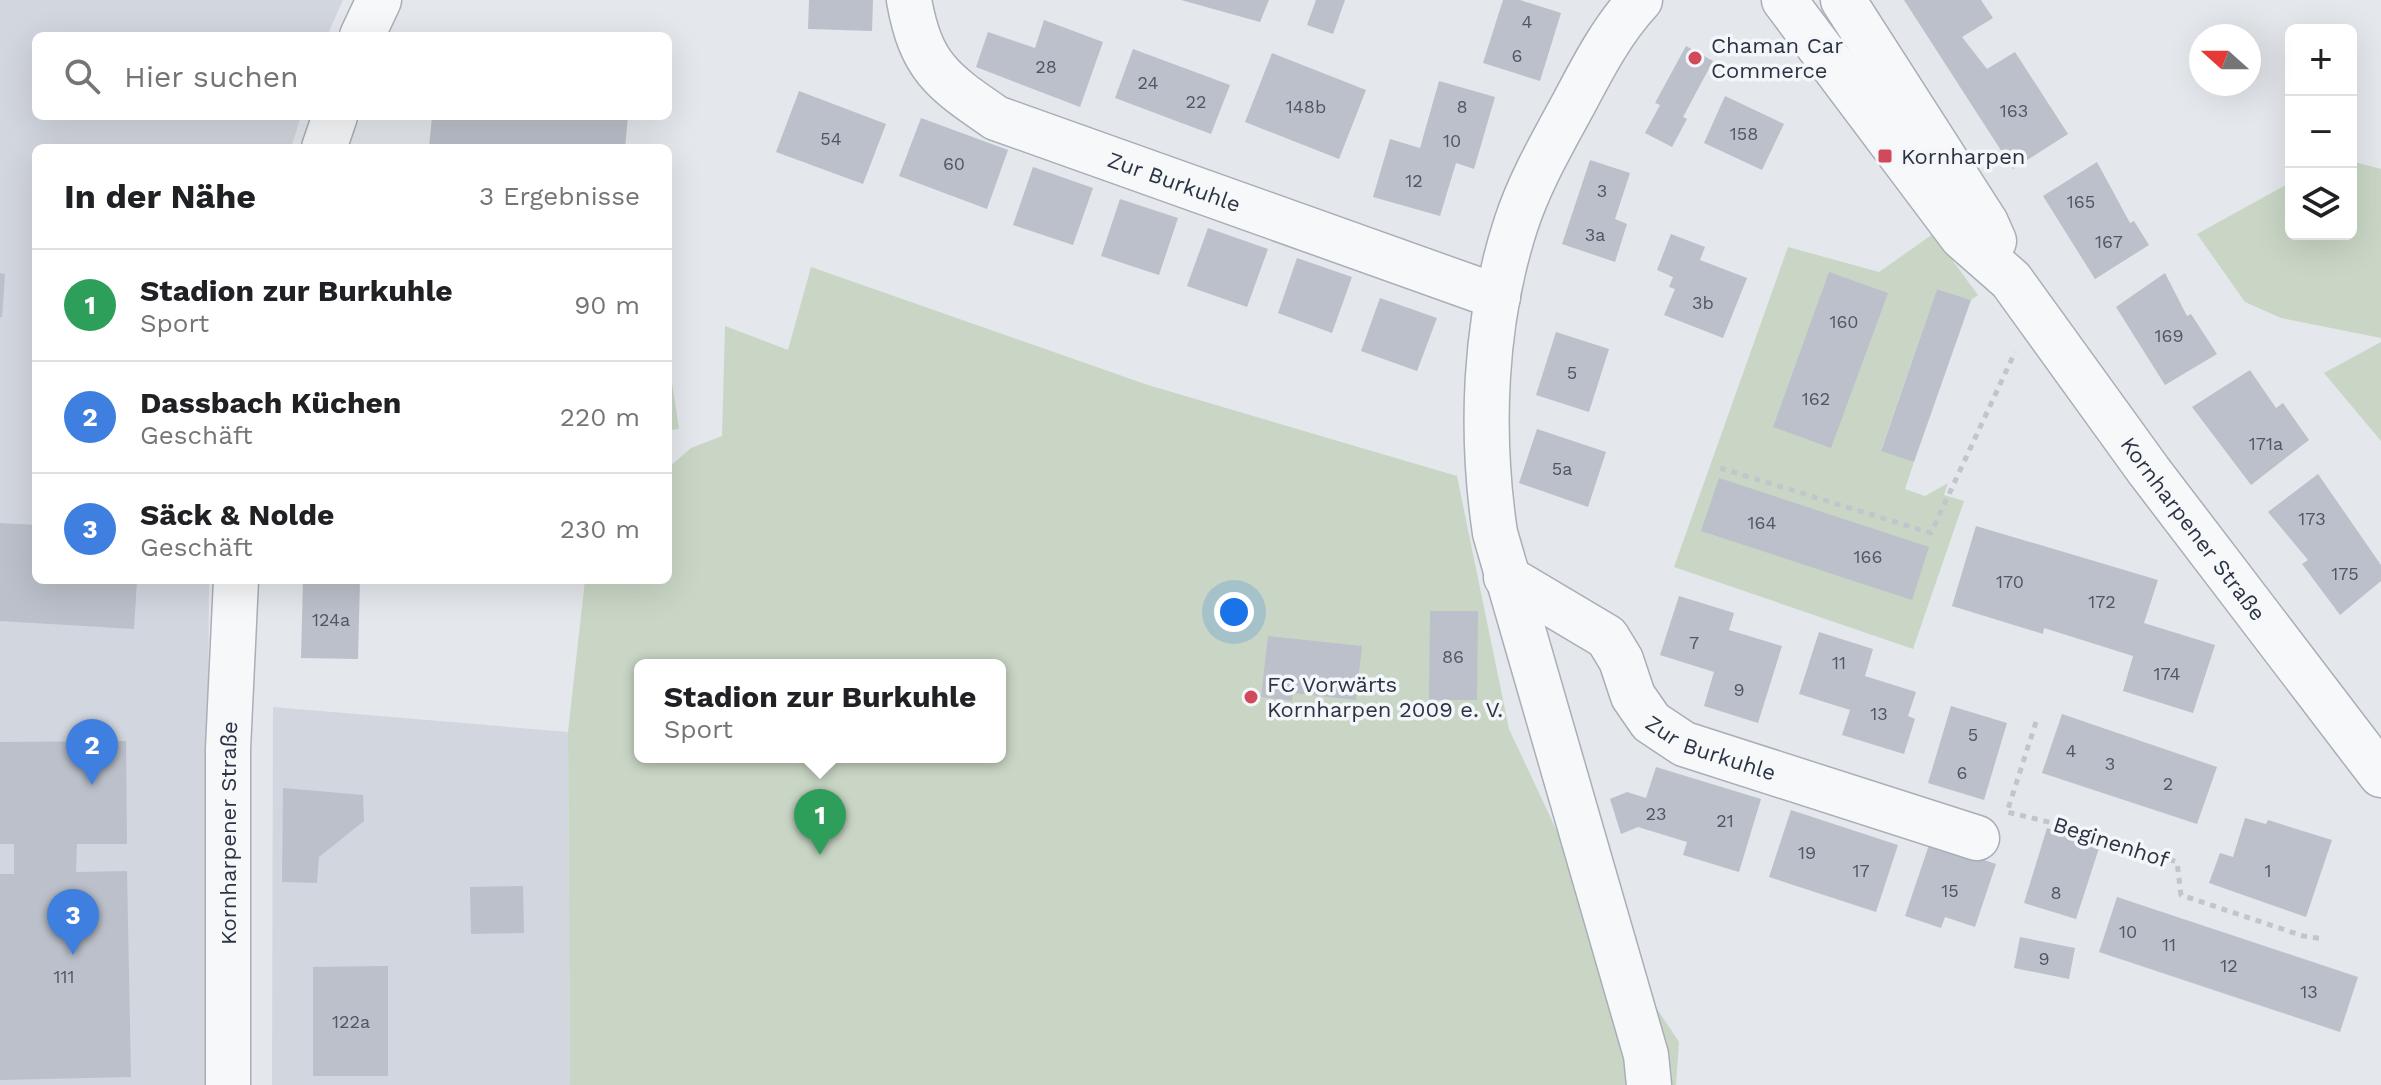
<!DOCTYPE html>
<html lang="de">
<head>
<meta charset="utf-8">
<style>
  body { margin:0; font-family:"Work Sans",sans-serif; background:#f6f6f6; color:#202124 }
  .controls { position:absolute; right:24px; top:24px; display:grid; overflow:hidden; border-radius:12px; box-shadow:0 8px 32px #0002 }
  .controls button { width:72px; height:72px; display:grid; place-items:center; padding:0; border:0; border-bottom:2px solid #e0e0e0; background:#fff; color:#202124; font:40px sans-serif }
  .compass { position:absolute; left:2189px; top:24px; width:72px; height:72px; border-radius:50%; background:#fff; box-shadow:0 8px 32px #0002; rotate:291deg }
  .you { position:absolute; left:1234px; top:612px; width:28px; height:28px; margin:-20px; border:6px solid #fff; border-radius:50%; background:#1a73e8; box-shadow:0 0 0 12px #1a73e833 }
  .badge { display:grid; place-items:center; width:52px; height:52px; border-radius:50%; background:#d93025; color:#fff; font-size:26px; font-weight:700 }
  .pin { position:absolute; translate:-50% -66px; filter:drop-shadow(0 2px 4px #0008) }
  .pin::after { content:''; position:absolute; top:42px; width:28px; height:24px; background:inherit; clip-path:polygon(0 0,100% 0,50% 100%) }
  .popup { position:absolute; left:634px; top:659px; width:372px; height:104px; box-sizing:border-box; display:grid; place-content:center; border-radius:12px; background:#fff; filter:drop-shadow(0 2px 6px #0005); font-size:26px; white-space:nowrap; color:#757577 }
  .popup b { font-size:30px; color:#202124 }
  .popup::after { content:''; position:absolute; left:50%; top:100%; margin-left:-16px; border:16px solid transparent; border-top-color:#fff }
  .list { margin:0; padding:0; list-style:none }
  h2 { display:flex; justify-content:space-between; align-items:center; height:104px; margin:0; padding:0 32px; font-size:34px }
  h2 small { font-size:26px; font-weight:400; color:#757577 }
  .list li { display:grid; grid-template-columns:52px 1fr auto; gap:24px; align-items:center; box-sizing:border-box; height:112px; padding:0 32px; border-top:2px solid #e0e0e0 }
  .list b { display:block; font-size:30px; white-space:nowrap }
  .list p { margin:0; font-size:26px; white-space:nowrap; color:#757577 }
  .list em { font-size:26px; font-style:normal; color:#757577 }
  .icon { flex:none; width:44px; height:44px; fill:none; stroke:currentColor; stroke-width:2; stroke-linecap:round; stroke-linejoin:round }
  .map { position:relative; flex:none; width:2381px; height:1085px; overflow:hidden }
  .search { position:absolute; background:#fff; box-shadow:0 8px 32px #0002; left:32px; top:32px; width:640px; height:88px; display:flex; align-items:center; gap:20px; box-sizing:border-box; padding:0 28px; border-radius:12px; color:#757577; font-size:30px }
  .panel { position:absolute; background:#fff; box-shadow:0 8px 32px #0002; left:32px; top:144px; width:640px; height:440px; border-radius:12px }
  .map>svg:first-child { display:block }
  .built { fill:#d2d6de }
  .green { fill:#c9d6c5; fill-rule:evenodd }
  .building { fill:#bbc0ca }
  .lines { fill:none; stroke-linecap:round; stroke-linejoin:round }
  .minor-casing { stroke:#a9aeb7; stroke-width:47 }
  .path { stroke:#c2c5cb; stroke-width:5; stroke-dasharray:6 6; stroke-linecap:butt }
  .minor { stroke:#f7f8fa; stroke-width:44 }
  .poi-dot { fill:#d1495b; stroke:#f4f6f9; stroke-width:3 }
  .labels { text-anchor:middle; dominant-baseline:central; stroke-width:7; stroke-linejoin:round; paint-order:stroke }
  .number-label { font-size:18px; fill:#4f5766 }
  .poi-label { font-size:22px; fill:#2b3445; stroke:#f4f6f9; text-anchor:start }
  .street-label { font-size:22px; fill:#2b3445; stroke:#f4f6f9 }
</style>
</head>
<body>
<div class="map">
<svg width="2381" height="1085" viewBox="0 0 2381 1085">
  <rect width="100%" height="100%" fill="#e4e7ec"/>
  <g class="built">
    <path d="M0 0H343L327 36H36V116H301L291 148H36V580H209L206 1085H0Z"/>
    <path d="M273 707 568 732 570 1085H272Z"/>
  </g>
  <g class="green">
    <path d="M2351 161 2381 169V338L2281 318 2245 302 2197 234 2291 182V234H2351Z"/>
    <path d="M1933 234 1978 295 1971 300 1937 289 1881 450 1914 462 1905 489 1925 496 1948 483 1944 495 1964 501 1913 649 1674 567 1788 247 1879 272Z"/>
    <path d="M811 267 1148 385 1457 476 1509 729 1599 921 1679 1042 1676 1085H570L568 732 585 580H668V468L691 448 722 436 725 326 788 350ZM640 665H1000V757H640Z"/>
    <path d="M2381 342V441L2324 373Z"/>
    <path d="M668 356 679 429 668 430Z"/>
  </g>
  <g class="building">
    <path d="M809 0H873L872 31 808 29Z"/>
    <path d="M1181 0H1269L1260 22Z"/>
    <path d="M1316 0H1345L1333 34 1307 25Z"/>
    <path d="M1503 0H1520L1561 13 1540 81 1483 63Z"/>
    <path d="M1904 0H1981L1993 18 1962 37 1987 69 2015 52 2068 134 2013 169Z"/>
    <path d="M1044 20 1103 42 1080 107 976 67 988 32 1035 48Z"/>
    <path d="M1686 46 1713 61 1683 117 1687 119 1672 147 1645 133 1660 105 1655 103Z"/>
    <path d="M1133 49 1230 85 1211 134 1115 98Z"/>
    <path d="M1272 53 1366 90 1339 159 1245 122Z"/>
    <path d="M1439 81 1495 97 1474 169 1456 163 1440 216 1373 197 1390 139 1420 148Z"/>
    <path d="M799 91 886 124 863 184 776 152Z"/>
    <path d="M1725 96 1784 124 1762 170 1704 143Z"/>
    <path d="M432 116H628L625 148H429Z"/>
    <path d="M921 118 1008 150 987 209 899 176Z"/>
    <path d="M1590 160 1630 173 1615 219 1627 224 1615 262 1562 244Z"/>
    <path d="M2097 162 2130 223 2134 221 2149 245 2095 279 2043 196Z"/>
    <path d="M1033 167 1093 188 1073 245 1013 225Z"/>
    <path d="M1120 199 1178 218 1159 275 1101 256Z"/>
    <path d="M1208 228 1268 249 1247 307 1187 286Z"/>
    <path d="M1671 234 1705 247 1700 260 1747 278 1723 338 1664 315 1675 289 1669 287 1673 277 1657 270Z"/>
    <path d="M1297 258 1352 277 1332 333 1278 313Z"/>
    <path d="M1829 272 1888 293 1831 448 1773 427Z"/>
    <path d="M0 273 5 274 2 317H0Z"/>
    <path d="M2165 273 2187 316 2191 314 2217 354 2165 385 2116 307Z"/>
    <path d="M1937 289 1971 300 1914 462 1881 451Z"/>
    <path d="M1380 298 1437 318 1417 371 1361 351Z"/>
    <path d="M1556 332 1609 349 1589 412 1536 395Z"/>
    <path d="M2250 370 2276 408 2283 403 2309 440 2251 485 2192 407Z"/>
    <path d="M1537 429 1606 452 1588 507 1519 483Z"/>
    <path d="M2318 474 2381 565V581L2340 615 2302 564 2308 560 2268 512Z"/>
    <path d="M1719 478 1929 547 1912 600 1701 531Z"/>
    <path d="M0 523 36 525V580H137L134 629 0 621Z"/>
    <path d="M1976 526 2158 580 2144 623 2215 645 2193 713 2123 691 2133 656 2044 628 2043 634 1952 606Z"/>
    <path d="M303 580H360L358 659 301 658Z"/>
    <path d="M1679 596 1734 613 1729 630 1782 646 1758 723 1704 706 1714 672 1660 655Z"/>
    <path d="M1430 611H1478L1477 700H1429Z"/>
    <path d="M1819 632 1873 649 1865 676 1916 692 1908 716 1915 719 1904 754 1842 735 1850 710 1799 694Z"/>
    <path d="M1268 636 1362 646 1356 700 1293 693 1292 701 1261 697Z"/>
    <path d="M1951 706 2007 723 1984 800 1928 783Z"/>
    <path d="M2062 714 2217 767 2197 824 2042 773Z"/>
    <path d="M126 741 127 844H77L76 872 127 871 131 1077 0 1080V874H14V844H0V742Z"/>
    <path d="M1656 767 1761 799 1739 872 1683 855 1687 842 1638 827 1621 834 1610 799 1627 792 1646 798Z"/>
    <path d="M283 788 363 795 364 821 319 857 317 883 282 882Z"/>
    <path d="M1791 810 1898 845 1876 912 1769 877Z"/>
    <path d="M2245 818 2266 824 2268 820 2332 840 2306 917 2209 883 2220 853 2233 857Z"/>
    <path d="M2047 828 2100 845 2076 919 2024 903Z"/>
    <path d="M1930 842 1996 864 1975 927 1945 917 1941 928 1905 916Z"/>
    <path d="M523 886 524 933 471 934 470 887Z"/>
    <path d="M2117 897 2358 977 2340 1032 2099 952Z"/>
    <path d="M2020 937 2075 948 2069 979 2014 968Z"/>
    <path d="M388 966V1076H313V967Z"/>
  </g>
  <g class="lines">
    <defs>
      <g id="minor">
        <path id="s1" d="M909 0C921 67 942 81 996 118L1498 297"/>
        <path d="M1640 0C1612 30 1593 67 1574 103 1553 142 1530 181 1516 224 1484 322 1480 432 1495 533L1646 1055 1649 1085"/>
        <path id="s2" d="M1784 0 1962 237 2011 280 2149 471 2381 775"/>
        <path d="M1843 0 1986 223 1994 241"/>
        <path d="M362 36 379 0"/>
        <path d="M324 148 335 116"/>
        <path id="s3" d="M1506 577 1607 637 1621 660 1633 696 1651 722 1684 744 1977 838"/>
        <path id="s4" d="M228 1085V749L236 580"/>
      </g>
    </defs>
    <use href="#minor" class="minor-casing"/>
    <g class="path">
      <path d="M1720 468 1931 533 2015 352"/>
      <path d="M2036 722 2007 812 2099 834 2177 862 2181 895 2303 936 2324 939"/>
    </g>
    <use href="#minor" class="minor"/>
  </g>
  <g class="poi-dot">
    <circle cx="1695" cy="58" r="8"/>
    <rect x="1877" y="148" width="16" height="16" rx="4"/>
    <circle cx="1251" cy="697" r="8"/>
  </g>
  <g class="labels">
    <g class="number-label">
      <text x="1527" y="21">4</text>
      <text x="1517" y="55">6</text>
      <text x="1046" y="66">28</text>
      <text x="1148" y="82">24</text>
      <text x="1196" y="101">22</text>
      <text x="1306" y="106">148b</text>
      <text x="1462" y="106">8</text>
      <text x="2014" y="110">163</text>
      <text x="1744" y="133">158</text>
      <text x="831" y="138">54</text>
      <text x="1452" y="140">10</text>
      <text x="954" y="163">60</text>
      <text x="1414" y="180">12</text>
      <text x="1602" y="190">3</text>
      <text x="2081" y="201">165</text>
      <text x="1595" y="234">3a</text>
      <text x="2109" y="241">167</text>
      <text x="1703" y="302">3b</text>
      <text x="1844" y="321">160</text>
      <text x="2169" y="335">169</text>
      <text x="1572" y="372">5</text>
      <text x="1816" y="398">162</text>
      <text x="2266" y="443">171a</text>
      <text x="1562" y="468">5a</text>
      <text x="2312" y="518">173</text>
      <text x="1762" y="522">164</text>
      <text x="1868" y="556">166</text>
      <text x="2345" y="573">175</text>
      <text x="2010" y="581">170</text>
      <text x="2102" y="601">172</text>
      <text x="331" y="619">124a</text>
      <text x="1694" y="642">7</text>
      <text x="1453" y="656">86</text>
      <text x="1839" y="662">11</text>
      <text x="2167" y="673">174</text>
      <text x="1739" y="689">9</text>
      <text x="1879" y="713">13</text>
      <text x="1973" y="734">5</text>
      <text x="2071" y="750">4</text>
      <text x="2110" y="763">3</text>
      <text x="1962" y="772">6</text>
      <text x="2168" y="783">2</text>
      <text x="1656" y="813">23</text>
      <text x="1725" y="820">21</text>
      <text x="1807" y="852">19</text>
      <text x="1861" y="870">17</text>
      <text x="2268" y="870">1</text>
      <text x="1950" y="890">15</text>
      <text x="2056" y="892">8</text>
      <text x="2128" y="931">10</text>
      <text x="2169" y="944">11</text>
      <text x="2044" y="958">9</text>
      <text x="2229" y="965">12</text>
      <text x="64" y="976">111</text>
      <text x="2309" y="991">13</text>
      <text x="351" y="1021">122a</text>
    </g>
    <g class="poi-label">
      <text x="1711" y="45">Chaman Car<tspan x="1711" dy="25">Commerce</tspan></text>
      <text x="1901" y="156">Kornharpen</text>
      <text x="1267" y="684">FC Vorwärts<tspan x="1267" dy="25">Kornharpen 2009 e. V.</tspan></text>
    </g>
    <g class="street-label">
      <text stroke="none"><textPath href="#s1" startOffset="342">Zur Burkuhle</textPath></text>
      <text stroke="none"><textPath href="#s2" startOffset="670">Kornharpener Straße</textPath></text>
      <text stroke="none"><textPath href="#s3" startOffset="280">Zur Burkuhle</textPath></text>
      <text stroke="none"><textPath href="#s4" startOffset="252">Kornharpener Straße</textPath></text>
      <text transform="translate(2111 842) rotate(18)">Beginenhof</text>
    </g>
  </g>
</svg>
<div class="controls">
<button>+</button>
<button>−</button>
<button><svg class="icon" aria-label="layers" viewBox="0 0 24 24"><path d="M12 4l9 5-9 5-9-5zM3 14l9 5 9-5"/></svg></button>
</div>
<svg class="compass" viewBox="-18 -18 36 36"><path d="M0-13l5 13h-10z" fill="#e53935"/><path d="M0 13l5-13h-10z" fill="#757577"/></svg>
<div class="you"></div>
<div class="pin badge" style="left:820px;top:855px;background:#2e9e5b">1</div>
<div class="popup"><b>Stadion zur Burkuhle</b>Sport</div>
<div class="pin badge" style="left:92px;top:785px;background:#3f7fe0">2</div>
<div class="pin badge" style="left:73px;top:955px;background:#3f7fe0">3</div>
<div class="search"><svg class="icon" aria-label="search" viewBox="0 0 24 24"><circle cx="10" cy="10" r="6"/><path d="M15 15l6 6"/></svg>Hier suchen</div>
<section class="panel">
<h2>In der Nähe<small>3 Ergebnisse</small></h2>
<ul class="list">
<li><span class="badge" style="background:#2e9e5b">1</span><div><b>Stadion zur Burkuhle</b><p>Sport</p></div><em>90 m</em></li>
<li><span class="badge" style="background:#3f7fe0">2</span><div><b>Dassbach Küchen</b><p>Geschäft</p></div><em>220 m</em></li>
<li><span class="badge" style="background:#3f7fe0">3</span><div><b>Säck &amp; Nolde</b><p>Geschäft</p></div><em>230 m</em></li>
</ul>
</section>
</div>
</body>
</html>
